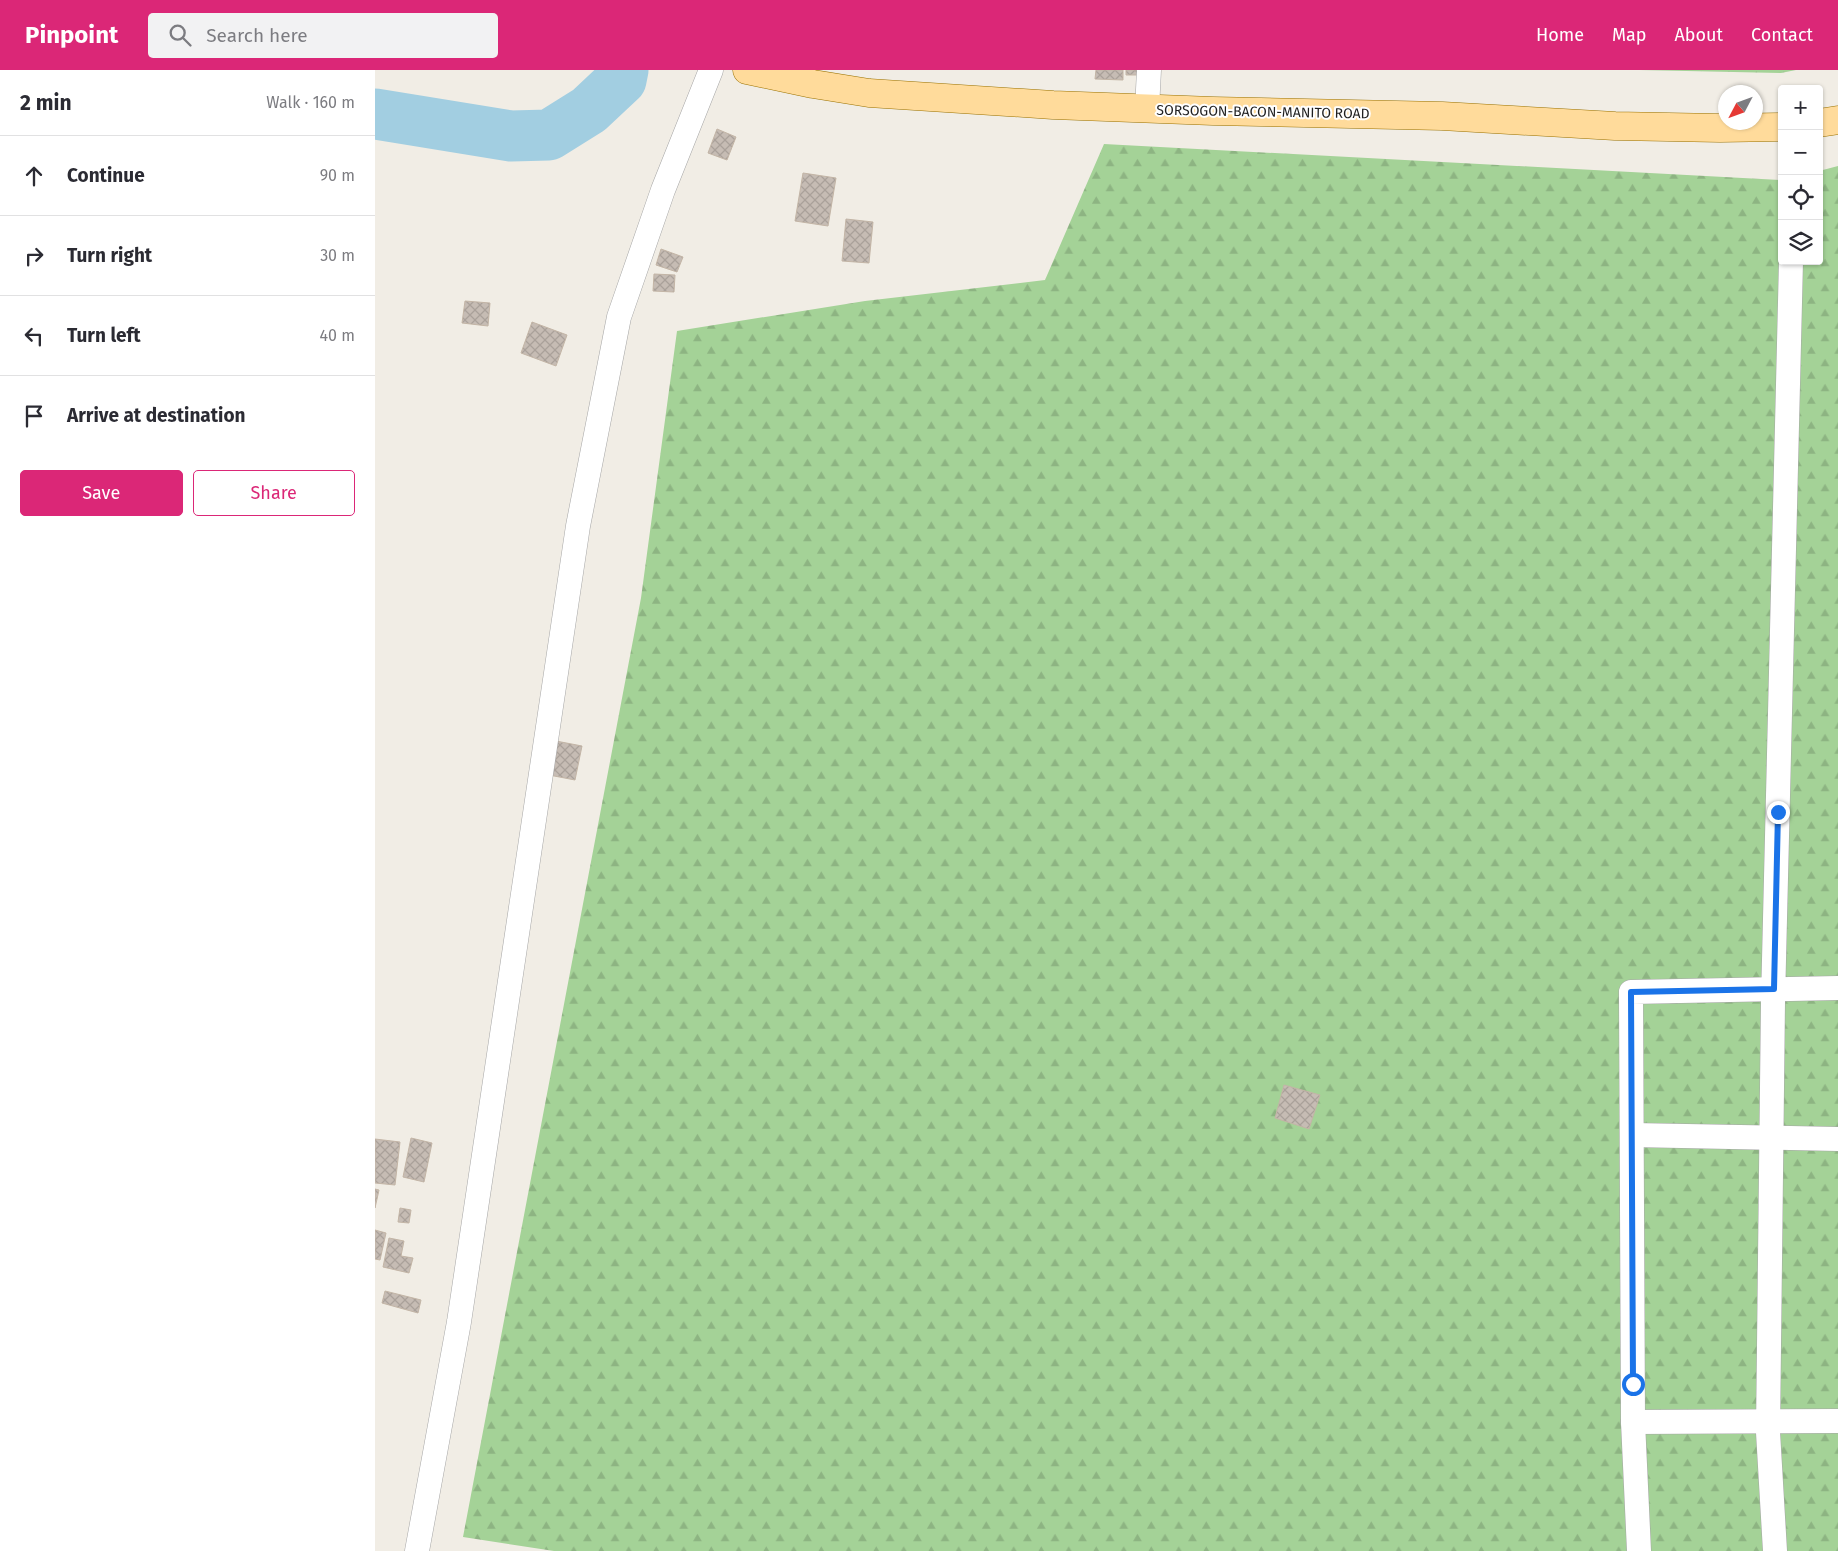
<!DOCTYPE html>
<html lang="en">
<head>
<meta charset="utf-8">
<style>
  body { margin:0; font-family:"Fira Sans",sans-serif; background:#f2f2f3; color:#2b2b33 }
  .controls { position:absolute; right:15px; top:15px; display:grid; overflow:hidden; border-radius:5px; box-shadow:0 1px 4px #0004 }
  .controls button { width:45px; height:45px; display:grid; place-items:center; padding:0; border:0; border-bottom:1px solid #e1e1e2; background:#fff; color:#2b2b33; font:25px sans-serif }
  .compass { position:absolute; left:1343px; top:15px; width:45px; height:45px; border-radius:50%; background:#fff; box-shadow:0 1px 4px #0004; rotate:229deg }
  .stop { position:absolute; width:15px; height:15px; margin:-11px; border:4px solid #1a73e8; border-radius:50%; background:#fff }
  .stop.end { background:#1a73e8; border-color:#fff; box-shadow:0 1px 5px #0008 }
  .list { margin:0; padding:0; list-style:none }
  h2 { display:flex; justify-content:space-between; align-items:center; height:65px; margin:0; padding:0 20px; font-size:21px }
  h2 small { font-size:16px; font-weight:400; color:#7c7c81 }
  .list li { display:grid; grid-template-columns:32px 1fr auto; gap:15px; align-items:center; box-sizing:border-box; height:80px; padding:0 20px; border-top:1px solid #e1e1e2 }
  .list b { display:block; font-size:19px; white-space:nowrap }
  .list em { font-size:16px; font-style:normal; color:#7c7c81 }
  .actions { display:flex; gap:10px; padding:15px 20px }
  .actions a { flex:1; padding:11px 0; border:1px solid #db2777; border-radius:5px; text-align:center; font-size:18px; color:#db2777 }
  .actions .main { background:#db2777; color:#fff }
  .icon { flex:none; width:28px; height:28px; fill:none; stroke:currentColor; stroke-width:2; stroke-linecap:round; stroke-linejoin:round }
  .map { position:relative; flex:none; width:1463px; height:1481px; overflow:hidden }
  header { display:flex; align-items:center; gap:30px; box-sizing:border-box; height:70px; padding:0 25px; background:#db2777; color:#fff }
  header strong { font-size:24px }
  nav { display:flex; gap:28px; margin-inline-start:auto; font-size:18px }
  .search { width:350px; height:45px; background:#f2f2f3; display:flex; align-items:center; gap:12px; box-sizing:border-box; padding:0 18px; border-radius:5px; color:#7c7c81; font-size:19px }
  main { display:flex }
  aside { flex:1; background:#fff }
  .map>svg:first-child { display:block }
  .forest { fill:url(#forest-firs) }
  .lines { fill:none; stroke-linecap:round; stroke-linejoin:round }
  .river { stroke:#a2cee1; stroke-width:51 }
  .building { fill:url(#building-cross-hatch); stroke:#c3b5a6 }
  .minor-casing { stroke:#a6a6a6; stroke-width:25 }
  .primary-casing { stroke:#9a7200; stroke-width:29 }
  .minor { stroke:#fff; stroke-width:24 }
  .primary { stroke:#ffdb9b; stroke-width:28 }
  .route { stroke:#1a73e8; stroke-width:6 }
  .labels { text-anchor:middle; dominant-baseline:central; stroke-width:4; stroke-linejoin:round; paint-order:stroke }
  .street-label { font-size:14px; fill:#1f1f1f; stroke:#fff }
</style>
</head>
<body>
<header>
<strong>Pinpoint</strong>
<div class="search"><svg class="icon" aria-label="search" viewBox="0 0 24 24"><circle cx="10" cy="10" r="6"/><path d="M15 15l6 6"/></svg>Search here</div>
<nav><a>Home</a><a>Map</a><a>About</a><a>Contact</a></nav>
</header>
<main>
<aside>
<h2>2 min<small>Walk · 160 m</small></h2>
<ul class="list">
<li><svg class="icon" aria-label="ahead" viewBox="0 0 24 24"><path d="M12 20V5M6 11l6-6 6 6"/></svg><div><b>Continue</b></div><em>90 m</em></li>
<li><svg class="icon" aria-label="right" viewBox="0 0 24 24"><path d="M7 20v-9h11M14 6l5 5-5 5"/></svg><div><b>Turn right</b></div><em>30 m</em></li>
<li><svg class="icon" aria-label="left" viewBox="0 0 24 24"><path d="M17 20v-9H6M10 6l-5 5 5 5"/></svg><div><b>Turn left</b></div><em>40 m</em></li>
<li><svg class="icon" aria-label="arrive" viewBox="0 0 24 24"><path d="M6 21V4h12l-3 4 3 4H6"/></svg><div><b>Arrive at destination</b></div></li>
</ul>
<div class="actions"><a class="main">Save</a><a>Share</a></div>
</aside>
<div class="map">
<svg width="1463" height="1481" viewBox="0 0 1463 1481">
  <defs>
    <pattern id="forest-firs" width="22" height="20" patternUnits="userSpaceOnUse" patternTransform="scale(1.25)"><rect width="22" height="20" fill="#a4d297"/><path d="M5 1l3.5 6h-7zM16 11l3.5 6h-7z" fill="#8db482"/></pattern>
    <pattern id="building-cross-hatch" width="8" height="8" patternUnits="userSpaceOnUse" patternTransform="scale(1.25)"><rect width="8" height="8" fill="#c6bcb4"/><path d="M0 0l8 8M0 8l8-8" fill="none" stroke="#aaa19a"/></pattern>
  </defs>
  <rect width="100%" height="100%" fill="#f1ede5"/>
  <g class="forest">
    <path d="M1264 0H1421L1406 3Z"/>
    <path d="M729 74 1407 110V191H1444V101L1463 96V1481H179L88 1467 266 528 302 261 490 231 670 210Z"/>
  </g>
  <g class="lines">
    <path class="river" d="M0 44 136 66 174 65 214 40 246 10 248 0"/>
  </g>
  <g class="building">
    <path d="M721 0H748V10L720 9Z"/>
    <path d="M751 0H771L770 5H751Z"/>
    <path d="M342 59 361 67 352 90 333 83Z"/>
    <path d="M428 103 461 108 453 156 420 151Z"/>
    <path d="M471 149 498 152 494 193 467 191Z"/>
    <path d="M286 179 308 187 302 202 281 195Z"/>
    <path d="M279 204 300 205 299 222 278 221Z"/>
    <path d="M90 231 115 233 113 256 87 253Z"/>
    <path d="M157 252 192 265 181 296 146 283Z"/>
    <path d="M181 671 207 676 200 710 174 705Z"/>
    <path d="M909 1015 945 1025 934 1059 900 1048Z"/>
    <path d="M36 1068 57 1073 49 1112 28 1107Z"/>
    <path d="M0 1069 25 1072 20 1115 0 1113Z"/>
    <path d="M0 1119 4 1120 0 1138Z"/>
    <path d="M25 1138 36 1140 34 1153 23 1152Z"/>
    <path d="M0 1160 11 1163 5 1190 0 1189Z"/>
    <path d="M14 1168 29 1171 26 1186 38 1188 34 1203 8 1197Z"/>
    <path d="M10 1221 46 1230 43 1243 7 1233Z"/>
  </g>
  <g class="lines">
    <defs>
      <g id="minor">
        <path d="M772 39 774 0"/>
        <path d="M1257 1065 1463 1069"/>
        <path d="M1258 1352 1463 1351"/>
        <path d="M42 1481 84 1252 203 456 244 247 288 120 336 0"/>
        <path d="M1264 1481 1258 1352 1256 922 1463 918"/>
        <path d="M1400 1481 1393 1362 1398 931 1416 191"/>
      </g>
      <g id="primary">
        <path d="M372 0 438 14 494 23 678 35 838 41 1067 46 1240 56 1345 58 1407 57"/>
        <path d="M1444 53 1463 50"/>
      </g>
    </defs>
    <use href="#minor" class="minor-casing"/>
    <use href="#primary" class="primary-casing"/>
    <use href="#minor" class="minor"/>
    <use href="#primary" class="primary"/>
  </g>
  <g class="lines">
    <path class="route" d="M1258 1314 1256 922 1399 919 1403 742"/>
  </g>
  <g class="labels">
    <g class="street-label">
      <text transform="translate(888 42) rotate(1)">SORSOGON-BACON-MANITO ROAD</text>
    </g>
  </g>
</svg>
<div class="controls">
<button>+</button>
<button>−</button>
<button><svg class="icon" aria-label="locate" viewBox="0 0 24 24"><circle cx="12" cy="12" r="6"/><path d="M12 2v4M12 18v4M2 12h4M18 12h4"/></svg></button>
<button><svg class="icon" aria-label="layers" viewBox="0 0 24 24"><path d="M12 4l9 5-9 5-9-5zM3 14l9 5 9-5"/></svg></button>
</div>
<svg class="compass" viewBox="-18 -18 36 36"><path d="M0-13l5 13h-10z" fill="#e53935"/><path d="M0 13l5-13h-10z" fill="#7c7c81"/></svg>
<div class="stop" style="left:1258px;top:1314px"></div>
<div class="stop end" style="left:1403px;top:742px"></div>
</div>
</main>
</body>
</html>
